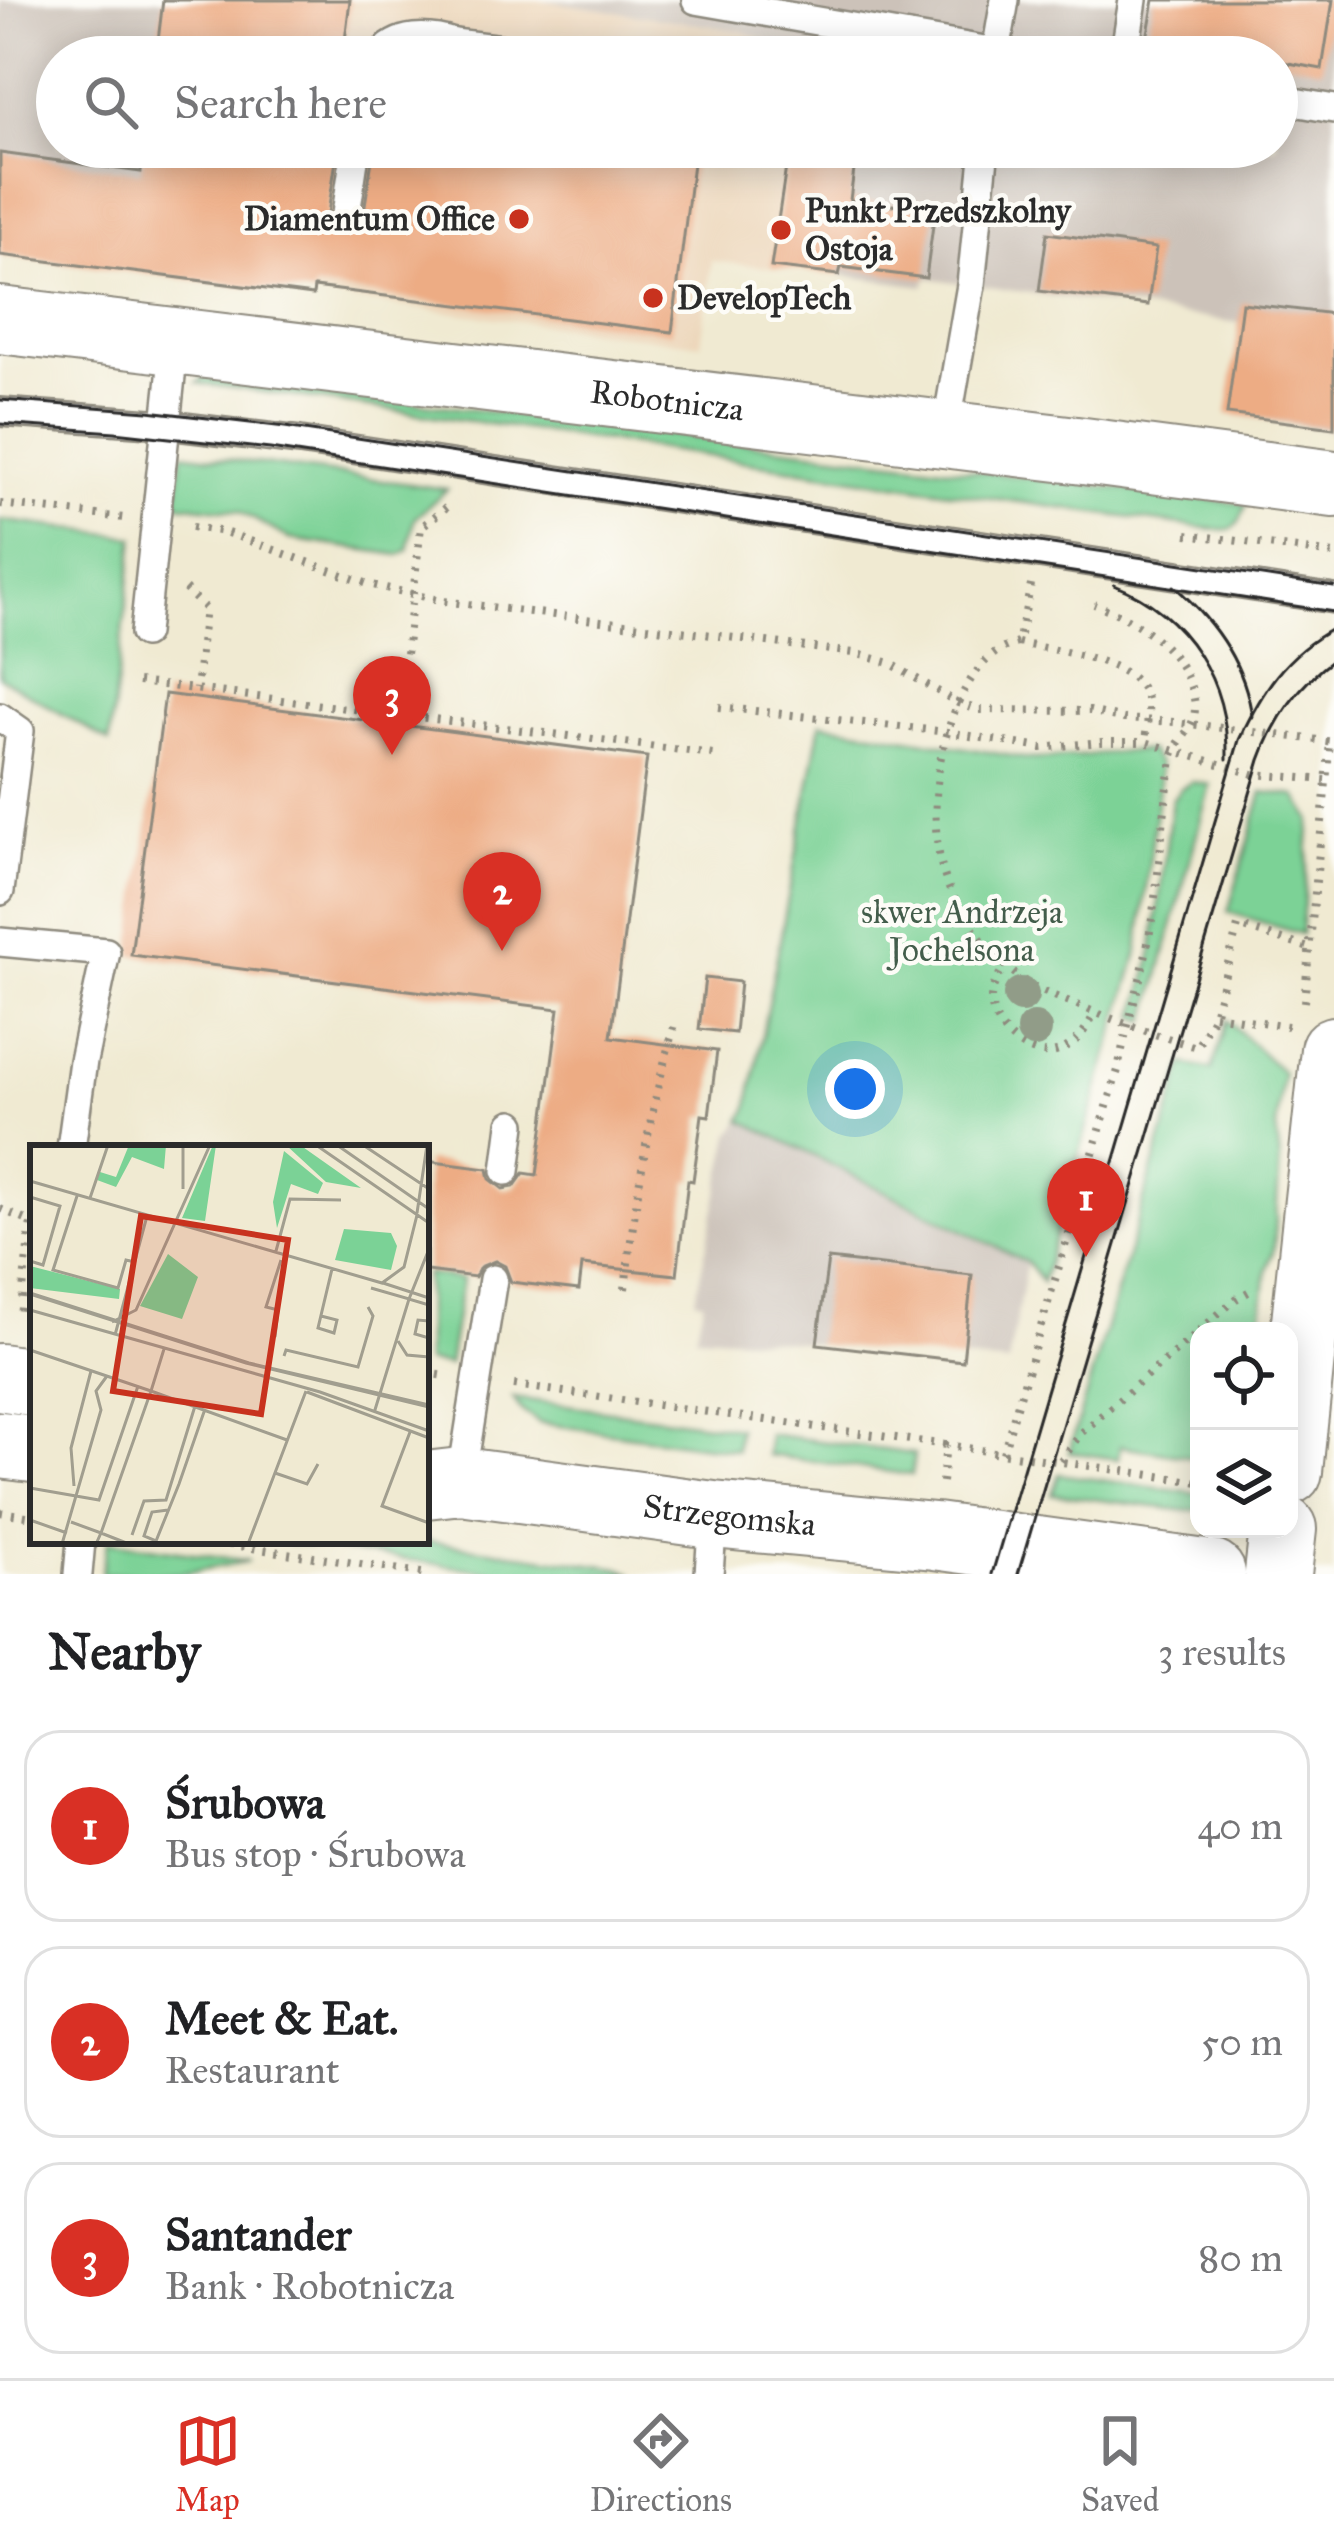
<!DOCTYPE html>
<html lang="en">
<head>
<meta charset="utf-8">
<style>
  body { margin:0; font-family:"IM FELL Great Primer",serif; background:#f2f2f2; color:#202124 }
  .controls { position:absolute; right:36px; bottom:36px; display:grid; overflow:hidden; border-radius:24px; box-shadow:0 6px 30px #0003 }
  .controls button { width:108px; height:108px; display:grid; place-items:center; padding:0; border:0; border-bottom:3px solid #e0e0e0; background:#fff; color:#202124; font:60px sans-serif }
  .you { position:absolute; left:855px; top:1089px; width:42px; height:42px; margin:-30px; border:9px solid #fff; border-radius:50%; background:#1a73e8; box-shadow:0 0 0 18px #1a73e833 }
  .badge { display:grid; place-items:center; width:78px; height:78px; border-radius:50%; background:#d93025; color:#fff; font-size:39px; font-weight:700 }
  .pin { position:absolute; translate:-50% -99px; filter:drop-shadow(0 3px 6px #0008) }
  .pin::after { content:''; position:absolute; top:63px; width:42px; height:36px; background:inherit; clip-path:polygon(0 0,100% 0,50% 100%) }
  .list { margin:0; padding:0; list-style:none }
  h2 { display:flex; justify-content:space-between; align-items:center; height:156px; margin:0; padding:0 48px; font-size:51px }
  h2 small { font-size:39px; font-weight:400; color:#757577 }
  .list li { display:grid; grid-template-columns:78px 1fr auto; gap:36px; align-items:center; box-sizing:border-box; height:192px; margin:0 24px 24px; padding:0 24px; border:3px solid #e0e0e0; border-radius:36px }
  .list b { display:block; font-size:45px; white-space:nowrap }
  .list p { margin:0; font-size:39px; white-space:nowrap; color:#757577 }
  .list em { font-size:39px; font-style:normal; color:#757577 }
  .icon { flex:none; width:66px; height:66px; fill:none; stroke:currentColor; stroke-width:2; stroke-linecap:round; stroke-linejoin:round }
  .map { position:relative; flex:none; width:1334px; height:1574px; overflow:hidden }
  .search { position:absolute; background:#fff; box-shadow:0 6px 30px #0003; left:36px; right:36px; top:36px; height:132px; display:flex; align-items:center; gap:30px; box-sizing:border-box; padding:0 42px; border-radius:66px; color:#757577; font-size:45px }
  .sheet { height:804px; background:#fff }
  nav { display:flex; justify-content:space-around; align-items:center; box-sizing:border-box; height:168px; border-top:3px solid #e0e0e0; background:#fff; font-size:33px; color:#757577 }
  nav a { display:grid; justify-items:center; gap:6px }
  nav .on { color:#d93025 }
  .map>svg:first-child { display:block }
  .built { fill:#edd7bb }
  .industrial { fill:#ccc2b9 }
  .green { fill:#7bd296; stroke:#537e60; stroke-width:3 }
  .building { fill:#edac84 }
  .lines { fill:none; stroke-linecap:round; stroke-linejoin:round }
  .lane-casing { stroke:#8e8a7e; stroke-width:32 }
  .secondary-casing { stroke:#8e8a7e; stroke-width:70 }
  .path { stroke:#8e8a7e; stroke-width:8; stroke-dasharray:3 9; stroke-linecap:butt }
  .lane { stroke:#fff; stroke-width:27 }
  .secondary { stroke:#fff; stroke-width:66 }
  .tram { stroke:#2b2b2b; stroke-width:3 }
  .tree { fill:#919c88 }
  .poi-dot { fill:#c8321e; stroke:#fdfcf7; stroke-width:4.5 }
  .labels { text-anchor:middle; dominant-baseline:central; stroke-width:9; stroke-linejoin:round; paint-order:stroke }
  .poi-label { font-size:33px; font-weight:bold; fill:#2b2b2b; stroke:#fdfcf7; text-anchor:start }
  .street-label { font-size:33px; fill:#2b2b2b; stroke:#fdfcf7 }
  .park-label { font-size:33px; fill:#435d4b; stroke:#fdfcf7 }
  .inset-road { fill:none; stroke:#a19e8f; stroke-width:3 }
  .view { fill:#c8321e; fill-opacity:0.15; stroke:#c8321e; stroke-width:6 }
  .inset-edge { fill:none; stroke:#2b2b2b; stroke-width:6 }
</style>
</head>
<body>
<div class="map">
<svg width="1334" height="1574" viewBox="0 0 1334 1574">
  <rect width="100%" height="100%" fill="#fdfcf7"/>
  <filter id="ink" filterUnits="userSpaceOnUse"><feTurbulence type="fractalNoise" baseFrequency=".00833" numOctaves="2"/><feDisplacementMap in="SourceGraphic" scale="24" xChannelSelector="R" yChannelSelector="G"/><feConvolveMatrix kernelMatrix="1 2 1 2 8 2 1 2 1" color-interpolation-filters="sRGB"/></filter>
  <filter id="wash" filterUnits="userSpaceOnUse"><feTurbulence type="fractalNoise" baseFrequency=".004" numOctaves="4" result="noise"/><feDisplacementMap in="SourceGraphic" scale="48" xChannelSelector="R" yChannelSelector="G"/><feGaussianBlur stdDeviation="2.7" result="paint"/><feColorMatrix in="noise" values="0 0 0 0 0 0 0 0 0 0 0 0 0 0 0 0 0 1.4 0 .05"/><feComposite in="paint" operator="in"/></filter>
  <g filter="url(#wash)">
    <rect width="100%" height="100%" fill="#f0ead2"/>
    <g class="built">
      <path d="M350 0H541L743 31 807 57H343Z"/>
      <path d="M332 147H857L839 275 712 261 701 344 313 295Z"/>
    </g>
    <g class="industrial">
      <path d="M0 0H350L343 57H57V147H332L313 295 0 255Z"/>
      <path d="M541 0H1334V431L1228 414 1239 323 927 278 924 286 839 275 857 147H1277V57H807L743 31Z"/>
      <path d="M742 1120 1027 1262 1008 1364 767 1339 695 1335 704 1302 695 1299 731 1135Z"/>
    </g>
    <g class="green">
      <path d="M204 377 1246 504C1241 520 1238 531 1219 530 878 484 539 428 197 383Z"/>
      <path d="M182 453 447 489 414 519 408 550 399 555 290 539 239 511 177 504Z"/>
      <path d="M0 520 135 537 109 742 0 677Z"/>
      <path d="M821 723 1029 759C1070 760 1109 750 1149 751L1159 765V787L1138 952 1042 1282 1026 1262 742 1120 748 1110Z"/>
      <path d="M1192 782 1210 785 1147 1021 1136 1017 1152 955 1172 800 1180 789Z"/>
      <path d="M1263 792 1297 796 1311 819 1301 934 1228 912Z"/>
      <path d="M1227 1020 1283 1073 1276 1128 1280 1159 1274 1249 1267 1269 1260 1331H1199V1458L1120 1446 1118 1459 1069 1452 1184 1064 1212 1070Z"/>
      <path d="M426 1274 462 1279 448 1365 426 1362Z"/>
      <path d="M513 1398 738 1428 736 1450 539 1423 521 1410Z"/>
      <path d="M768 1434 914 1454 912 1475 767 1455Z"/>
      <path d="M1059 1474 1199 1494V1509L1188 1511 1052 1494Z"/>
      <path d="M108 1541 249 1561 177 1574H101Z"/>
      <path d="M276 1541H425L619 1568 633 1574H507Z"/>
    </g>
    <g id="blocks">
      <g class="building">
        <path d="M163 0H350L343 57H156Z"/>
        <path d="M1154 0H1333L1322 69 1277 61V57H1253L1147 39Z"/>
        <path d="M144 147H338L328 213 334 227 345 232 354 230 363 218 374 147H695L672 332 314 287 313 295 0 255V153L141 172Z"/>
        <path d="M789 147H857L850 200 935 210 926 278 841 267 839 275 771 267Z"/>
        <path d="M1047 233 1156 248 1148 305 1039 291Z"/>
        <path d="M1242 303 1334 314V428L1227 414Z"/>
        <path d="M165 694 647 757 611 1037 717 1051 709 1116 702 1115 693 1181 688 1180 677 1275 582 1265 579 1290 511 1282 505 1266 495 1261 480 1267 475 1277 426 1271V1161L488 1169 490 1179 503 1189 514 1187 524 1173 537 1175 559 1009 131 955Z"/>
        <path d="M705 978 740 982 735 1033 699 1029Z"/>
        <path d="M828 1259 972 1275 963 1361 817 1344Z"/>
      </g>
    </g>
  </g>
  <g filter="url(#ink)">
    <use href="#blocks" fill-opacity="0" stroke="#8e8a7e" stroke-width="3"/>
    <g class="lines">
      <defs>
        <g id="lane">
          <path d="M696 0 996 52 995 57"/>
          <path d="M1005 0 996 52 1027 57"/>
          <path d="M454 43 570 57"/>
          <path d="M380 57C397 33 429 35 454 43L452 57"/>
          <path d="M1124 57 1133 0"/>
          <path d="M1277 99 1334 109"/>
          <path d="M346 214 356 147"/>
          <path d="M0 412 151 423 300 441 1334 599"/>
          <path d="M945 435 971 285 985 147"/>
          <path d="M144 633 175 339"/>
          <path d="M0 717 20 731 0 891"/>
          <path d="M0 942 106 952 83 1061 71 1148"/>
          <path d="M506 1171 512 1124"/>
          <path d="M461 1481 493 1279"/>
          <path d="M78 1574 81 1541"/>
          <path d="M709 1574 713 1515"/>
        </g>
        <g id="secondary">
          <path id="s1" d="M0 320 1076 450 1334 484"/>
          <path d="M0 1377 33 1382"/>
          <path d="M0 1445 33 1449"/>
          <path d="M1289 1471 1334 1050"/>
          <path id="s2" d="M426 1485 461 1481 713 1515 935 1536 1212 1574"/>
          <path d="M1278 1574 1283 1529"/>
        </g>
      </defs>
      <use href="#lane" class="lane-casing"/>
      <use href="#secondary" class="secondary-casing"/>
      <g class="path">
        <path d="M0 504 124 518"/>
        <path d="M192 527 225 532 368 584 443 601 854 653 890 663 958 703 978 710 1090 711 1124 719 1174 722 1334 742"/>
        <path d="M1187 534 1334 554"/>
        <path d="M1031 585 1018 643C982 650 961 692 950 724 933 771 929 842 949 888 964 923 1000 966 1032 986 1045 994 1061 998 1075 1004 1115 1021 1155 1035 1197 1047L1214 1015 1238 926 1309 948"/>
        <path d="M185 589 205 608 196 689"/>
        <path d="M1018 643C1054 651 1142 658 1148 704 1149 716 1146 731 1145 742"/>
        <path d="M138 682 713 754"/>
        <path d="M719 707 947 732 1041 748 1101 742H1145L1253 774 1325 780"/>
        <path d="M399 713 421 527 452 503"/>
        <path d="M1006 963C1000 974 992 985 991 998 991 1012 997 1023 1006 1033 1041 1069 1076 1054 1095 1012"/>
        <path d="M1304 1002 1330 742"/>
        <path d="M1214 1015 1288 1026"/>
        <path d="M0 1209 31 1222 20 1316 33 1318"/>
        <path d="M625 1289C635 1201 649 1112 674 1027"/>
        <path d="M1199 1331 1236 1299 1250 1291"/>
        <path d="M426 1373 446 1376"/>
        <path d="M514 1385 946 1445"/>
        <path d="M1003 1453 1118 1070C1125 1030 1138 992 1146 953 1159 890 1161 824 1172 760 1177 732 1202 730 1193 694 1181 648 1136 619 1094 604"/>
        <path d="M1061 1461 1081 1433 1199 1331"/>
        <path d="M942 1482 946 1445 1199 1482"/>
        <path d="M0 1512 33 1517"/>
        <path d="M205 1541 428 1574"/>
      </g>
      <use href="#lane" class="lane"/>
      <use href="#secondary" class="secondary"/>
      <g class="tram">
        <path d="M0 400 148 411 285 427 1334 587"/>
        <path d="M0 424 115 432 270 449 1334 612"/>
        <path d="M1114 585C1187 614 1229 682 1227 759"/>
        <path d="M1174 586C1214 621 1245 663 1252 717"/>
        <path d="M992 1574 1239 740C1262 691 1284 655 1334 628"/>
        <path d="M1018 1574 1260 760C1275 718 1298 685 1334 659"/>
      </g>
    </g>
    <g class="tree">
      <circle cx="1021" cy="995" r="18"/>
      <circle cx="1034" cy="1030" r="18"/>
    </g>
  </g>
  <g class="poi-dot">
    <circle cx="519" cy="219" r="12"/>
    <circle cx="781" cy="230" r="12"/>
    <circle cx="653" cy="298" r="12"/>
  </g>
  <g class="labels">
    <g class="poi-label">
      <text x="805" y="211">Punkt Przedszkolny<tspan x="805" dy="38">Ostoja</tspan></text>
      <text x="495" y="219" text-anchor="end">Diamentum Office</text>
      <text x="677" y="298">DevelopTech</text>
    </g>
    <g class="street-label">
      <text stroke="none"><textPath href="#s1" startOffset="672">Robotnicza</textPath></text>
      <text stroke="none"><textPath href="#s2" startOffset="306">Strzegomska</textPath></text>
    </g>
    <g class="park-label">
      <text x="962" y="912">skwer Andrzeja<tspan x="962" dy="38">Jochelsona</tspan></text>
    </g>
  </g>
  <g transform="translate(30 1145)">
    <rect width="399" height="399" fill="#f0ead2"/>
    <path d="M99 0H136L134 24 102 12 86 42 67 35 70 27 86 32ZM186 0 175 76 152 73 183 0ZM256 0H270L331 43 296 37ZM254 6 293 38 288 49 261 39 247 83 243 57ZM314 84 361 88 367 101 361 125 305 115ZM138 109 168 132 152 174 110 161ZM0 121 90 144 89 154 0 143Z" fill="#7bd296"/>
    <path class="inset-road" d="M286 0 399 78M307 0 399 64M333 0 399 44M398 10 399 51M0 36 352 138 374 122 387 70M153 44V0M47 51 23 125 88 143 96 115 105 117M0 52 30 61 13 120 0 116M60 53 78 0M387 68 397 0M246 106 260 54 311 55M353 138 399 153M341 143 379 154 399 104M0 148 219 218 399 260M0 149 216 218 399 262M0 165 290 247 399 286M291 171 307 175 304 188 288 183 302 124M399 176 388 175 385 189 399 193M82 177 106 165 180 0M85 190 117 71M245 192 248 165 236 162 251 115M368 196 377 210 399 212M134 204 121 246 257 295M0 205 121 246 71 388 41 377M254 211 256 205 328 222 343 171 338 162M277 247 399 293M344 268 379 154 399 160M380 287 352 361 399 378M245 328 277 339 288 319M44 341 41 303 61 226M0 343 69 355 108 241M138 365 122 367 114 391 126 396 149 339 175 264M0 375 37 388M102 390 114 356 136 355 165 261M32 399 71 265 66 246 77 231M66 399 71 388 99 399M218 399 276 246"/>
    <path class="view" d="M111 71 258 95 231 269 83 246Z"/>
    <rect width="399" height="399" class="inset-edge"/>
  </g>
</svg>
<div class="controls">
<button><svg class="icon" aria-label="locate" viewBox="0 0 24 24"><circle cx="12" cy="12" r="6"/><path d="M12 2v4M12 18v4M2 12h4M18 12h4"/></svg></button>
<button><svg class="icon" aria-label="layers" viewBox="0 0 24 24"><path d="M12 4l9 5-9 5-9-5zM3 14l9 5 9-5"/></svg></button>
</div>
<div class="you"></div>
<div class="pin badge" style="left:1086px;top:1257px">1</div>
<div class="pin badge" style="left:502px;top:951px">2</div>
<div class="pin badge" style="left:392px;top:755px">3</div>
<div class="search"><svg class="icon" aria-label="search" viewBox="0 0 24 24"><circle cx="10" cy="10" r="6"/><path d="M15 15l6 6"/></svg>Search here</div>
</div>
<section class="sheet">
<h2>Nearby<small>3 results</small></h2>
<ul class="list">
<li><span class="badge">1</span><div><b>Śrubowa</b><p>Bus stop · Śrubowa</p></div><em>40 m</em></li>
<li><span class="badge">2</span><div><b>Meet &amp; Eat.</b><p>Restaurant</p></div><em>50 m</em></li>
<li><span class="badge">3</span><div><b>Santander</b><p>Bank · Robotnicza</p></div><em>80 m</em></li>
</ul>
</section>
<nav>
<a class="on"><svg class="icon" aria-label="map" viewBox="0 0 24 24"><path d="M3 6l6-2 6 2 6-2v14l-6 2-6-2-6 2zM9 4v14M15 6v14"/></svg>Map</a>
<a><svg class="icon" aria-label="directions" viewBox="0 0 24 24"><path d="M12 3l9 9-9 9-9-9zM9 14v-3h6M13 9l2 2-2 2"/></svg>Directions</a>
<a><svg class="icon" aria-label="saved" viewBox="0 0 24 24"><path d="M7 4h10v16l-5-4-5 4z"/></svg>Saved</a>
</nav>
</body>
</html>
